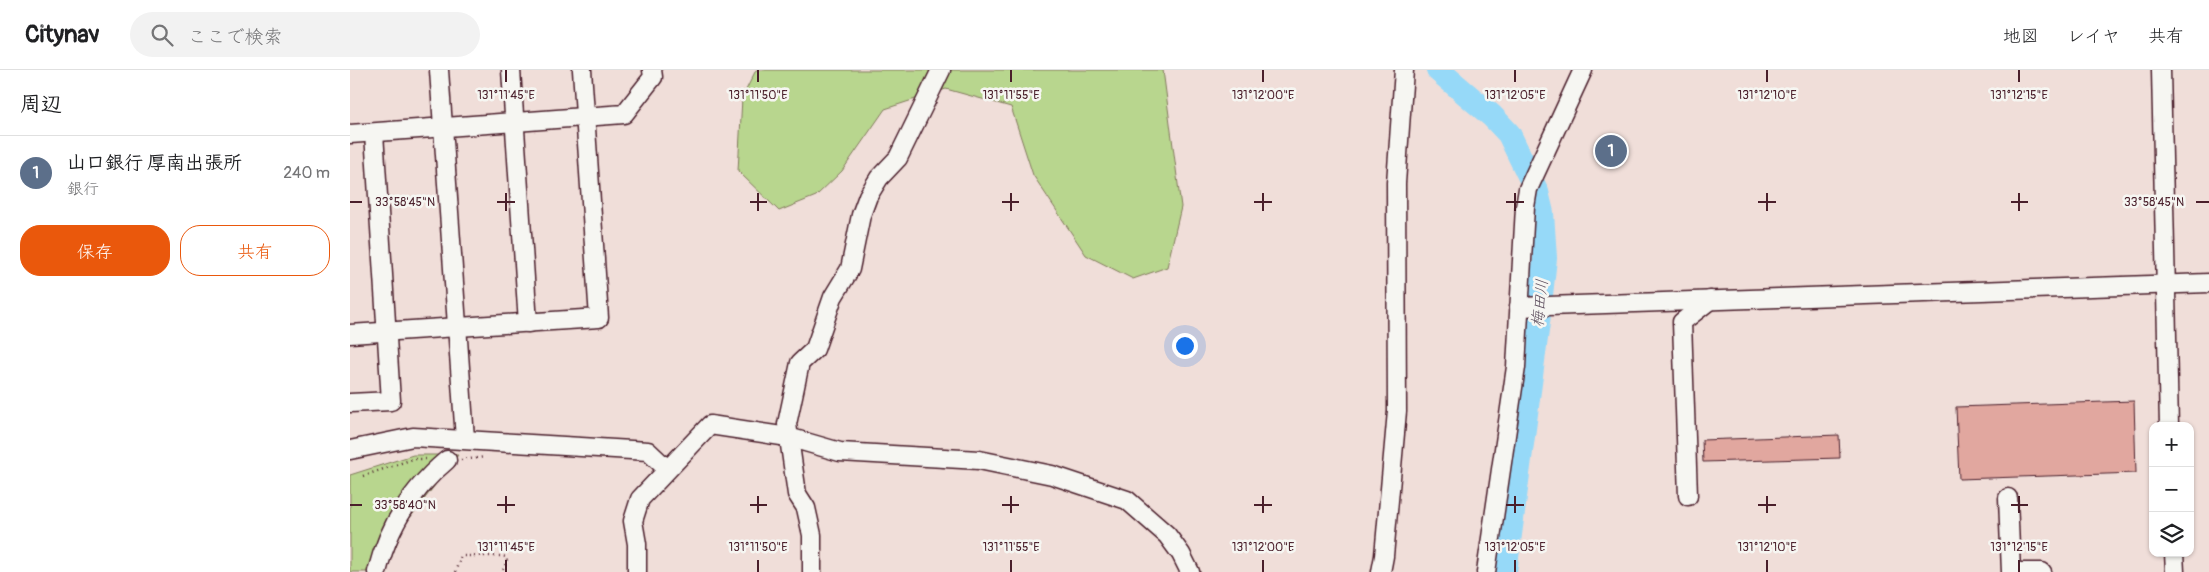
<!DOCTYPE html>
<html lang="ja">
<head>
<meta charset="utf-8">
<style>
  body { margin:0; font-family:Pangolin,"Klee One",sans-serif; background:#f2f2f2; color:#202124 }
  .controls { position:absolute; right:15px; bottom:15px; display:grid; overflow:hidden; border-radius:10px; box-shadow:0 1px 4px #0004 }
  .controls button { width:45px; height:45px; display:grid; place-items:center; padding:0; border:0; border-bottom:1px solid #e0e0e0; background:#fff; color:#202124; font:25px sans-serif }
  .you { position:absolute; left:834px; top:275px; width:18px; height:18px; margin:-12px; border:4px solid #fff; border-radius:50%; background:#1a73e8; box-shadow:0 0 0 8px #1a73e833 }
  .badge { display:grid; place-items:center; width:32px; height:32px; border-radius:50%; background:#ea580c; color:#fff; font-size:16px; font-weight:700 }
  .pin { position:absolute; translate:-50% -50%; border:2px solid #fff; box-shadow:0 1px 5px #0006 }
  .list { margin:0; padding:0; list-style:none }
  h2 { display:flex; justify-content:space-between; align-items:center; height:65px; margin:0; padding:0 20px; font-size:21px }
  h2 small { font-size:16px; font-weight:400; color:#757577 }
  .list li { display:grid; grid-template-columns:32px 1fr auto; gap:15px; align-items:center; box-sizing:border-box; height:75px; padding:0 20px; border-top:1px solid #e0e0e0 }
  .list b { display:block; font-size:19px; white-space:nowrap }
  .list p { margin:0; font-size:16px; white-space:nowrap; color:#757577 }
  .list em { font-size:16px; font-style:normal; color:#757577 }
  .actions { display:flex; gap:10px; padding:15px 20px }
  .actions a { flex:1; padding:11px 0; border:1px solid #ea580c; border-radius:20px; text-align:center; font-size:18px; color:#ea580c }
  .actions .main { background:#ea580c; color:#fff }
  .icon { flex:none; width:28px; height:28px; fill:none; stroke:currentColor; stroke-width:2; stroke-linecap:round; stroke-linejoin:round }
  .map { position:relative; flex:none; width:1859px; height:502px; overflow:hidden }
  header { display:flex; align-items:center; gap:30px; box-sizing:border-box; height:70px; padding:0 25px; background:#fff; border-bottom:1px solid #e0e0e0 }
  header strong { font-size:24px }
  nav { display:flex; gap:28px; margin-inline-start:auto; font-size:18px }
  .search { width:350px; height:45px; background:#f2f2f2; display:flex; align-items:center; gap:12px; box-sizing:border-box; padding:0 18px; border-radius:28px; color:#757577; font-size:19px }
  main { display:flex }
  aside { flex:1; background:#fff }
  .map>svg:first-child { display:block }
  .green { fill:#b8d68e; stroke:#817a5c }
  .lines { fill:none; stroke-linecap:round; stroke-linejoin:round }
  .river { stroke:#96d9f8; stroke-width:24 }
  .building { fill:#e1a79f; stroke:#4a1f2b }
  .minor-casing { stroke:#4a1f2b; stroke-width:21 }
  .path { stroke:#4a1f2b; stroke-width:2.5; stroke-dasharray:1 4; stroke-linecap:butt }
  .minor { stroke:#f6f6f2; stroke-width:18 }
  .ticks { fill:none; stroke:#4a1f2b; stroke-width:2 }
  .labels { text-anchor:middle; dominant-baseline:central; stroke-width:5; stroke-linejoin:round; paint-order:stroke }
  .water-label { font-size:16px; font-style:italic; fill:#5d4e5e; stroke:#f6f6f2 }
  .ticks-label { font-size:12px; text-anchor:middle; fill:#4a1f2b; stroke:#f6f6f2; stroke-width:5; stroke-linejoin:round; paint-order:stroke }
</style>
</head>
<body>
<header>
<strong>Citynav</strong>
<div class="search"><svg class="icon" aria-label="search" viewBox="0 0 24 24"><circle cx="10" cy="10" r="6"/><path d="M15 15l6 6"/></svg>ここで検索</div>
<nav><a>地図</a><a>レイヤ</a><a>共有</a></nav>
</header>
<main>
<aside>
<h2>周辺<small></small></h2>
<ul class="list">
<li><span class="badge" style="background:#5c6f8a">1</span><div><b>山口銀行 厚南出張所</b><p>銀行</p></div><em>240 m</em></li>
</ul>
<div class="actions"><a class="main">保存</a><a>共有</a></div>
</aside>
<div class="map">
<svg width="1859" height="502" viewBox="0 0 1859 502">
  <rect width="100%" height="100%" fill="#f0ded9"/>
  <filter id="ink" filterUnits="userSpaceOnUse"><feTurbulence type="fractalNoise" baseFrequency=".02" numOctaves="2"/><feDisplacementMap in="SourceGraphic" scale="10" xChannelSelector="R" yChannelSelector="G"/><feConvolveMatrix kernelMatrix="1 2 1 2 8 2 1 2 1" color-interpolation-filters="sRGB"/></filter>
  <g filter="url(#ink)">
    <g class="green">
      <path d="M406 0H813L831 137 817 197 783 209 736 185 683 105 661 37 596 19 535 39 492 101 466 126 429 141 388 101 392 28Z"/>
      <path d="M63 385H108L53 457 36 502H0V405Z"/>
    </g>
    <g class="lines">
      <path class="river" d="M1088 0 1142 46 1159 64 1187 122 1192 143 1195 188 1188 253 1155 502"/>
    </g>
    <g class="building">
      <path d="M1784 331 1786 403 1609 409 1606 337Z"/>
      <path d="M1489 365 1490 388 1353 392 1352 370Z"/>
    </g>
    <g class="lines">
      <defs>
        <g id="minor">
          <path d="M89 0 115 369"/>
          <path d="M161 0 178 253"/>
          <path d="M1811 0 1819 356"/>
          <path d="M0 64 274 44 303 7 302 0"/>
          <path d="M1169 237 1859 213"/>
          <path d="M0 264 249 248 232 0"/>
          <path d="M0 333 41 331 24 63"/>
          <path d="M0 380 63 367 298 381 317 399"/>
          <path d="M1338 426 1332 252 1360 230"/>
          <path d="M1658 428 1661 502"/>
          <path d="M1824 483 1825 502"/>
          <path d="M27 502C38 458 62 419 97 390"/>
          <path d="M287 502V474L283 451 290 429 360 355 438 367 490 382 629 390 702 405 777 430 817 465 831 484 840 502"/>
          <path d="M462 502V465L456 438 447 424 437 354 450 293 465 279 483 227 500 199 511 145 518 126 529 108 548 88 591 0"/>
          <path d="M1031 502 1034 486 1047 341 1046 113 1054 0"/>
          <path d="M1136 502 1166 297 1175 137 1178 119 1233 0"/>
          <path d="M1669 502H1692"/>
        </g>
      </defs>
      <use href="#minor" class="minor-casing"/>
      <g class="path">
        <path d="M111 390 135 387"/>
        <path d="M13 406 63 389H76"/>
        <path d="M105 502 111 486H151L156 487 157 491 152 502"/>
      </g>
      <use href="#minor" class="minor"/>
    </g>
  </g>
  <path class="ticks" d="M156 0V12M408 0V12M661 0V12M913 0V12M1165 0V12M1417 0V12M1669 0V12M156 123V141M408 123V141M661 123V141M913 123V141M1165 123V141M1417 123V141M1669 123V141M0 132H12M147 132H165M400 132H417M652 132H669M904 132H922M1156 132H1174M1408 132H1426M1661 132H1678M1846 132H1859M156 426V443M408 426V443M661 426V443M913 426V443M1165 426V443M1417 426V443M1669 426V443M0 435H12M147 435H165M400 435H417M652 435H669M904 435H922M1156 435H1174M1408 435H1426M1661 435H1678M156 490V502M408 490V502M661 490V502M913 490V502M1165 490V502M1417 490V502M1669 490V502"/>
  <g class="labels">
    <g class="water-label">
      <text transform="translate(1190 233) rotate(-84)">梅田川</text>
    </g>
  </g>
  <g class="ticks-label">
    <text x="156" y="29">131°11'45"E</text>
    <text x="408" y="29">131°11'50"E</text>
    <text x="661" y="29">131°11'55"E</text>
    <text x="913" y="29">131°12'00"E</text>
    <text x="1165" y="29">131°12'05"E</text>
    <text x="1417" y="29">131°12'10"E</text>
    <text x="1669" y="29">131°12'15"E</text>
    <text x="55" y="136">33°58'45"N</text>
    <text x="1804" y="136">33°58'45"N</text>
    <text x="55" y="439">33°58'40"N</text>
    <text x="156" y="481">131°11'45"E</text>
    <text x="408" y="481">131°11'50"E</text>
    <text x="661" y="481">131°11'55"E</text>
    <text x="913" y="481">131°12'00"E</text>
    <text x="1165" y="481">131°12'05"E</text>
    <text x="1417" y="481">131°12'10"E</text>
    <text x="1669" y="481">131°12'15"E</text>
  </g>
</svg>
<div class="controls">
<button>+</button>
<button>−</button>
<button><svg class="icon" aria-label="layers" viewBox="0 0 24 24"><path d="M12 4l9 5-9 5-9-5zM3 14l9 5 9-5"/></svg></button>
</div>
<div class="you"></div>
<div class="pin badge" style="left:1261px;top:81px;background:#5c6f8a">1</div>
</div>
</main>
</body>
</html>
